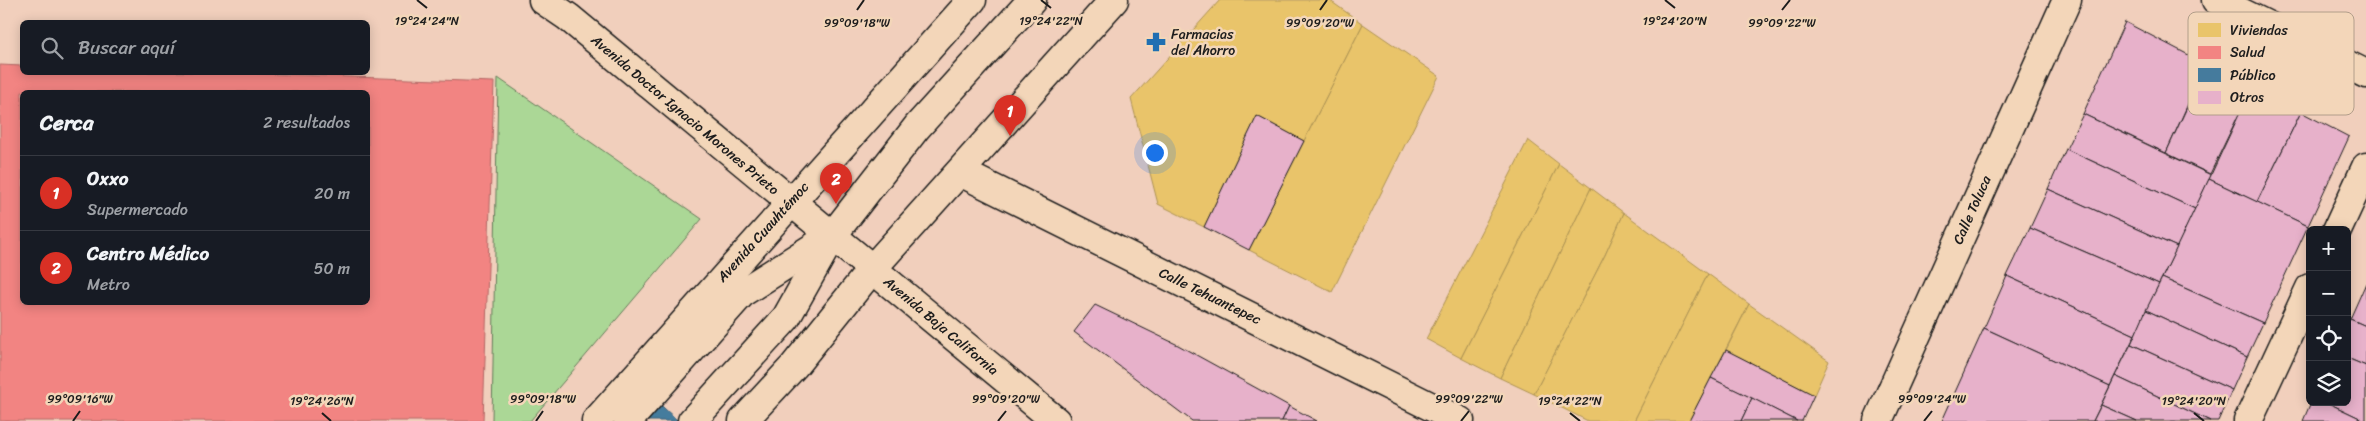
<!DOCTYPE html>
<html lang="es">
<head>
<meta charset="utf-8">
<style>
  body { margin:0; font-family:Sriracha,sans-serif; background:#242831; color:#f1f3f6 }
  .controls { position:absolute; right:15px; bottom:15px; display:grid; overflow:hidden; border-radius:8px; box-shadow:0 2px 12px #0003 }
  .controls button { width:45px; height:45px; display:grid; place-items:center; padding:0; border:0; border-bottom:1px solid #363941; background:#171b24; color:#f1f3f6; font:25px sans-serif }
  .you { position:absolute; left:1154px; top:152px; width:18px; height:18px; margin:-12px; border:4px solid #fff; border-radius:50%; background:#1a73e8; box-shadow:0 0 0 8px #1a73e833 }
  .badge { display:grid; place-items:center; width:32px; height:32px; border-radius:50%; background:#d93025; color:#fff; font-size:16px; font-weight:700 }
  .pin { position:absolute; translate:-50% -41px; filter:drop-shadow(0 1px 2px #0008) }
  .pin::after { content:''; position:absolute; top:26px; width:18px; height:15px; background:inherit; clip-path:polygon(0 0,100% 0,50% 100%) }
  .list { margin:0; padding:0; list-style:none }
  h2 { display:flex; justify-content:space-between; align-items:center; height:65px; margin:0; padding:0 20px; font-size:21px }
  h2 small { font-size:16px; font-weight:400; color:#9ea1a6 }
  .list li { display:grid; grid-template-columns:32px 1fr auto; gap:15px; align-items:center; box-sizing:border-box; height:75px; padding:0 20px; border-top:1px solid #363941 }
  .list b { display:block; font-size:19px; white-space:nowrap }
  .list p { margin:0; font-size:16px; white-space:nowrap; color:#9ea1a6 }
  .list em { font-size:16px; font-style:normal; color:#9ea1a6 }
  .icon { flex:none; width:28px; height:28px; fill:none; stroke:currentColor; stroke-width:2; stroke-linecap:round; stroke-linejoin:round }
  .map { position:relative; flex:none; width:2366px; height:421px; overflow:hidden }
  .search { position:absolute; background:#171b24; box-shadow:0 2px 12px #0003; left:20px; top:20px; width:350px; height:55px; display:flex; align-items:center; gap:12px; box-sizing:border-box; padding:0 18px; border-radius:8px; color:#9ea1a6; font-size:19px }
  .panel { position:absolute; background:#171b24; box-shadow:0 2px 12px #0003; left:20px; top:90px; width:350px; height:215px; border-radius:8px }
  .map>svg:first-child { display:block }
  .green { fill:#abd796; stroke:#647a59 }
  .homes { fill:#e9c46a; stroke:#ac9253 }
  .health { fill:#f28482; stroke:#b26563; fill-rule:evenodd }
  .public { fill:#457b9d; stroke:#395e76 }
  .building { fill:#e7b1ca; stroke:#1c1c1c }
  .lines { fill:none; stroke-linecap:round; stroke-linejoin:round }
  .minor-casing { stroke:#1c1c1c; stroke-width:31 }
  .major-casing { stroke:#1c1c1c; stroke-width:31 }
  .minor { stroke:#f3d6b9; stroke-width:28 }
  .major { stroke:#f3d6b9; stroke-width:28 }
  .ticks { fill:none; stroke:#1c1c1c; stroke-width:2 }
  .labels { text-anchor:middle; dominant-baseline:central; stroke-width:5; stroke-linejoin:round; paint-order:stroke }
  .poi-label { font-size:14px; fill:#1c1c1c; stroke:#f3d6b9; text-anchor:start }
  .street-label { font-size:14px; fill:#1c1c1c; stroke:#f3d6b9 }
  .key { fill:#f3d6b9; stroke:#b29e8a; stroke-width:1 }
  .key-label { font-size:14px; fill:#1c1c1c }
  .ticks-label { font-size:12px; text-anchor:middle; fill:#1c1c1c; stroke:#f3d6b9; stroke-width:5; stroke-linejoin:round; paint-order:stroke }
</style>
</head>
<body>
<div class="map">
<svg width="2366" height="421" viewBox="0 0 2366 421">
  <rect width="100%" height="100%" fill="#f1cfbc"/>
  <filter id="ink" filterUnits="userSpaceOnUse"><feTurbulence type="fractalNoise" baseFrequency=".02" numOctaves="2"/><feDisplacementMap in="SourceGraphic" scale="10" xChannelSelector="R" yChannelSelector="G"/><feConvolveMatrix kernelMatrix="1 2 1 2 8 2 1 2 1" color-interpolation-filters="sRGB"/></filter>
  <g filter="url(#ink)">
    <path class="green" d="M498 78 702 219 530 421H492Z"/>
    <g class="homes">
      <path d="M1220 0H1329L1363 24 1304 141 1257 116 1204 227 1158 204 1131 99Z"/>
      <path d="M1363 24 1439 76 1332 292 1249 250Z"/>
      <path d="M1528 140 1559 164 1461 358 1426 339Z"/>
      <path d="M1559 164 1591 188 1500 378 1461 358Z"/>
      <path d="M1591 188 1624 213 1605 255 1534 394 1500 378Z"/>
      <path d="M1624 213 1708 274 1634 421H1588L1534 394 1605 255Z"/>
      <path d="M1708 274 1749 304 1689 421H1634Z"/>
      <path d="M1749 304 1829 361 1814 395 1726 350Z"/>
    </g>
    <path class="health" d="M0 65 22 66V72H213L494 82 483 421H0ZM22 92H368V302H22Z"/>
    <path class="public" d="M651 396 678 421H628Z"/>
    <g class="building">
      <path d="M2125 22 2206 64 2166 153 2083 114Z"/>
      <path d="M2206 66 2251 89 2210 174 2166 153Z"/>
      <path d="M2252 87 2301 112 2257 202 2209 179Z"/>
      <path d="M2301 112 2349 137 2308 226 2257 202Z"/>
      <path d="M2083 114 2211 175 2195 209 2066 149Z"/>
      <path d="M1257 116 1304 141 1249 250 1204 227Z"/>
      <path d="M2066 149 2195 209 2177 247 2048 189Z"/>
      <path d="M2209 179 2308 226 2263 323 2162 278Z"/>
      <path d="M2048 189 2177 247 2159 284 2030 228Z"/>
      <path d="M2030 228 2159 284 2135 335 2007 276Z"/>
      <path d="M2007 276 2135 335 2110 386 1984 328Z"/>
      <path d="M2162 278 2263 323 2247 357 2146 310Z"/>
      <path d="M2366 283V326L2350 319Z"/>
      <path d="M1095 305 1178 345 1289 406 1282 421H1192L1074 332Z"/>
      <path d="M2146 310 2247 357 2232 390 2131 344Z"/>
      <path d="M2350 319 2366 326V366L2347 358V324Z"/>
      <path d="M1984 328 2110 386 2093 421H1942Z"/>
      <path d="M2131 344 2232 390 2218 421H2210L2115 376Z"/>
      <path d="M1726 350 1814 395 1802 421H1797L1711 378Z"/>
      <path d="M2347 358 2366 366V421L2326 402H2347Z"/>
      <path d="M2115 376 2210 421H2137L2101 405Z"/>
      <path d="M1711 378 1752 398 1741 421H1689Z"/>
      <path d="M1752 398 1797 421H1741Z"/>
      <path d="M2311 402H2326L2366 421H2303Z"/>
      <path d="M2101 405 2137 421H2093Z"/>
      <path d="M1289 406 1317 421H1282Z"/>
    </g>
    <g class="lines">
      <defs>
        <g id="minor">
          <path d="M2216 0 2366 74"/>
          <path d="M960 172 1460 421"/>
          <path d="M2337 230 2366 167"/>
          <path d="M628 421 743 292 828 238"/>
          <path d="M692 421 786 318 832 236 917 127 1032 0"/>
          <path d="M1878 421 2067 0"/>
          <path d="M2248 421 2310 288"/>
        </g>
        <g id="major">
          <path d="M543 0 568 17 1056 421"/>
          <path d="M596 421 972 0"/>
          <path d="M743 421 794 366 872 269 1114 0"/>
        </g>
      </defs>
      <use href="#minor" class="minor-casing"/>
      <use href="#major" class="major-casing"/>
      <use href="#minor" class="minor"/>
      <use href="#major" class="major"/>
    </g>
  </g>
  <path class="ticks" d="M417 0 427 8M1041 0 1051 8M1665 0 1675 8M857 10 864 0M1320 10 1327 0M1782 10 1790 0M322 413 331 421M1570 413 1580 421M2194 413 2204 421M73 421 80 411M536 421 543 411M998 421 1006 411M1461 421 1469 411M1924 421 1932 411"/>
  <defs>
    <symbol id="pharmacy-bare" viewBox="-9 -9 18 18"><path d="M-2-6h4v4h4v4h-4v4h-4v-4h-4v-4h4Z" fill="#1f6fb2" stroke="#f3d6b9" stroke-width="2.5" paint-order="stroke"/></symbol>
  </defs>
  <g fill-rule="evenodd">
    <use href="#pharmacy-bare" x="1142" y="28" width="28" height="28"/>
  </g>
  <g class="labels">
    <g class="poi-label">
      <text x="1171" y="34">Farmacias<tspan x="1171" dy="16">del Ahorro</tspan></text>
    </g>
    <g class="street-label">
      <text transform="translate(685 115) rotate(40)">Avenida Doctor Ignacio Morones Prieto</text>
      <text transform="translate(1972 210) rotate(-66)">Calle Toluca</text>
      <text transform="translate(763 232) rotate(-48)">Avenida Cuauhtémoc</text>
      <text transform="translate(1210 296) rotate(26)">Calle Tehuantepec</text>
      <text transform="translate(941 326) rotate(40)">Avenida Baja California</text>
    </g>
  </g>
  <rect x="2188" y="12" width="166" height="103" rx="8" class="key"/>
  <rect x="2198" y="23" width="23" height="14" fill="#e9c46a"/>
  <rect x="2198" y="46" width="23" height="13" fill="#f28482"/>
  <rect x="2198" y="68" width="23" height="14" fill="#457b9d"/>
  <rect x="2198" y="91" width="23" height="13" fill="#e7b1ca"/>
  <g class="key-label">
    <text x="2230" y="35">Viviendas</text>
    <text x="2230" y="57">Salud</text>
    <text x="2230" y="80">Público</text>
    <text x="2230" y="102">Otros</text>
  </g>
  <g class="ticks-label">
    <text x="427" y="25">19°24'24"N</text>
    <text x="1051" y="25">19°24'22"N</text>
    <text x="1675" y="25">19°24'20"N</text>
    <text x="857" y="27">99°09'18"W</text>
    <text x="1320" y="27">99°09'20"W</text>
    <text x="1782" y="27">99°09'22"W</text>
    <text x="80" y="403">99°09'16"W</text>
    <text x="543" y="403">99°09'18"W</text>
    <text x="1006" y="403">99°09'20"W</text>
    <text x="1469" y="403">99°09'22"W</text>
    <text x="1932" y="403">99°09'24"W</text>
    <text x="322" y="405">19°24'26"N</text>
    <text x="1570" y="405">19°24'22"N</text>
    <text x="2194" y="405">19°24'20"N</text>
  </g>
</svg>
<div class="controls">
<button>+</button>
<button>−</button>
<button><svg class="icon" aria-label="locate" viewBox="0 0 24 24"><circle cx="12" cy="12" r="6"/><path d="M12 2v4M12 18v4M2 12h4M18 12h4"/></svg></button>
<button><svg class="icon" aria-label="layers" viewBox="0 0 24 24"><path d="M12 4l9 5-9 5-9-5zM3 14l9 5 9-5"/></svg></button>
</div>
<div class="you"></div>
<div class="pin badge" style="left:1010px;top:136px">1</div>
<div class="pin badge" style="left:836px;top:204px">2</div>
<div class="search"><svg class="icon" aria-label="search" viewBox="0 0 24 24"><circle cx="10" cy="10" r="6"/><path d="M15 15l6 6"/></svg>Buscar aquí</div>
<section class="panel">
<h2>Cerca<small>2 resultados</small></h2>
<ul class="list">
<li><span class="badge">1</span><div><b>Oxxo</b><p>Supermercado</p></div><em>20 m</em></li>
<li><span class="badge">2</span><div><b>Centro Médico</b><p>Metro</p></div><em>50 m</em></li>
</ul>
</section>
</div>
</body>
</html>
